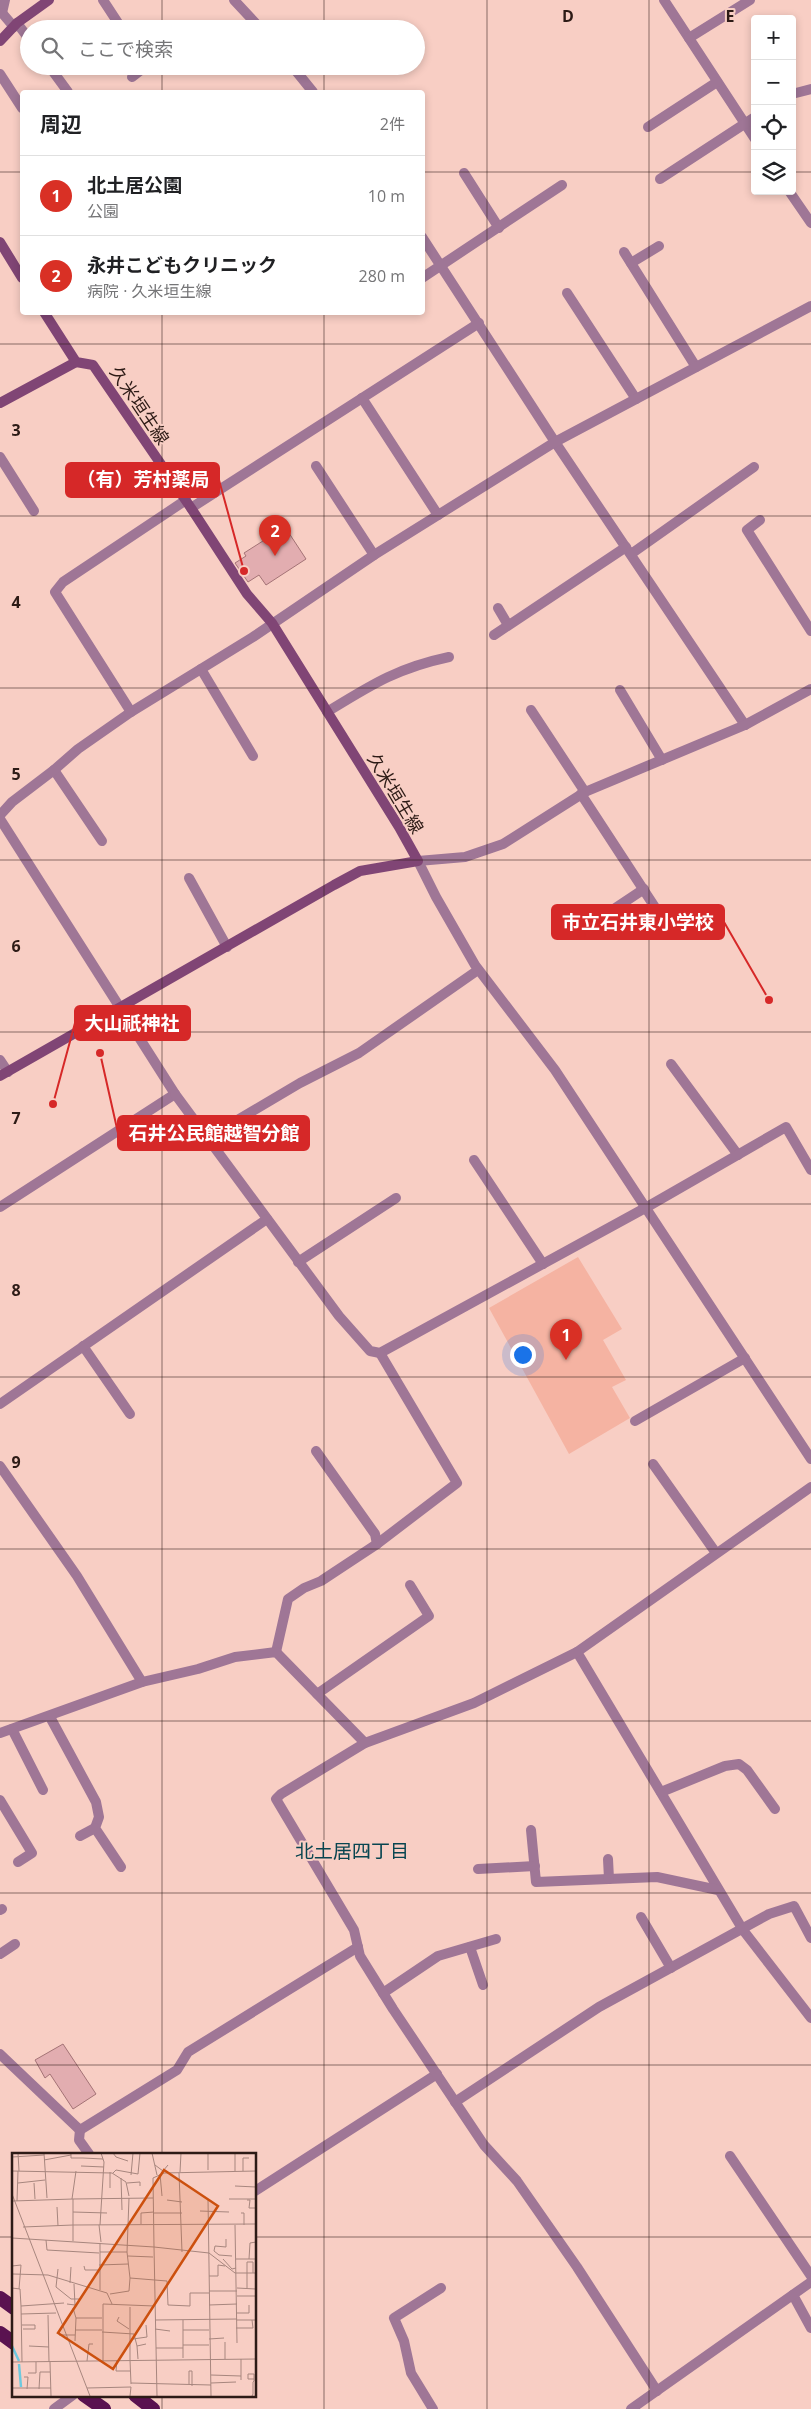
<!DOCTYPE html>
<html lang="ja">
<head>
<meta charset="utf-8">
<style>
  body { margin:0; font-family:"Open Sans","Noto Sans JP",sans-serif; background:#f6f6f6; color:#202124 }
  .controls { position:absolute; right:15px; top:15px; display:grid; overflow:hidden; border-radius:5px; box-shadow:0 2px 8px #0003 }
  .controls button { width:45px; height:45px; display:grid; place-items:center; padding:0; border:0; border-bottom:1px solid #e0e0e0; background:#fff; color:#202124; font:25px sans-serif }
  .you { position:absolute; left:522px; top:1354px; width:18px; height:18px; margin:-12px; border:4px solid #fff; border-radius:50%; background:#1a73e8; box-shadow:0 0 0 8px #1a73e833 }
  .badge { display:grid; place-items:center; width:32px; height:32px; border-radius:50%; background:#d93025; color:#fff; font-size:16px; font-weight:700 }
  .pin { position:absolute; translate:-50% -41px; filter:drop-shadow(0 1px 2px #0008) }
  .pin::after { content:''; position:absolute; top:26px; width:18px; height:15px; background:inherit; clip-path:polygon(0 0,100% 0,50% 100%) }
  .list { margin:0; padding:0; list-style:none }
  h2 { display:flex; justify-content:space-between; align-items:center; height:65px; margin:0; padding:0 20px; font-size:21px }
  h2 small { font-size:16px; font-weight:400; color:#757577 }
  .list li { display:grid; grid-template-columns:32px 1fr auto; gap:15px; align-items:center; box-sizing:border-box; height:80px; padding:0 20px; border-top:1px solid #e0e0e0 }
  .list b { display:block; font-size:19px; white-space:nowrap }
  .list p { margin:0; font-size:16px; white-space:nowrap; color:#757577 }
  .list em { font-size:16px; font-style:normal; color:#757577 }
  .icon { flex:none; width:28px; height:28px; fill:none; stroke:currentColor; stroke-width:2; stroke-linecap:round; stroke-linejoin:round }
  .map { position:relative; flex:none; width:811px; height:2409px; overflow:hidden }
  .search { position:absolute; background:#fff; box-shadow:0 2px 8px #0003; left:20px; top:20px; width:405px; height:55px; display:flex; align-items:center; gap:12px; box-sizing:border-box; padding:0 18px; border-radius:28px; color:#757577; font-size:19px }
  .panel { position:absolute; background:#fff; box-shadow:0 2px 8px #0003; left:20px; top:90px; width:405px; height:225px; border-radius:5px }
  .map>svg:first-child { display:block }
  .green { fill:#f5b3a2 }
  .building { fill:#e2adb0; stroke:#a47376 }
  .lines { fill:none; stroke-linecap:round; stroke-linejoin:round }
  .minor { stroke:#9f7696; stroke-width:10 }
  .secondary { stroke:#804575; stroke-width:10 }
  .trunk { stroke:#5a1250; stroke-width:14 }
  .grid { fill:none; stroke:#2d1b16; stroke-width:1; stroke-opacity:0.55 }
  .labels { text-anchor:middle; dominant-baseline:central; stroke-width:4; stroke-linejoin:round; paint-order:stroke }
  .street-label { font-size:18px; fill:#2d1b16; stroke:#f8cec4 }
  .neighbourhood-label { font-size:19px; fill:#084550; stroke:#f8cec4 }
  .inset-river { fill:none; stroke:#6dc9de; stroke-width:2.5 }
  .inset-road { fill:none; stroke:#a7867e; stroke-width:1 }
  .view { fill:#cc500e; fill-opacity:0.15; stroke:#cc500e; stroke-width:2.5 }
  .inset-edge { fill:none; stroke:#2d1b16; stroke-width:2.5 }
  .grid-label { font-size:16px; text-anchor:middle; font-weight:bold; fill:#2d1b16; stroke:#f8cec4; stroke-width:4; stroke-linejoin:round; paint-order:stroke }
  .leader { fill:none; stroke:#d62828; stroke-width:2 }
  .callout-dot { fill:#d62828; stroke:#f8cec4; stroke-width:2 }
  .callout { fill:#d62828; stroke:#d62828; stroke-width:2 }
  .callout-label { font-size:19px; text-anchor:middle; font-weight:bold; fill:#fff }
</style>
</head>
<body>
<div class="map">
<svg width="811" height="2409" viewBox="0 0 811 2409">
  <rect width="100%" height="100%" fill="#f8cec4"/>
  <path class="green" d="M578 1257 622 1329 603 1340 626 1380 612 1387 630 1418 569 1454 489 1308Z"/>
  <g class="building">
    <path d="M285 527 306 559 266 585 259 575 248 582 235 563 246 556 244 553Z"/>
    <path d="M63 2044 96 2094 73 2109 50 2074 45 2078 35 2060Z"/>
  </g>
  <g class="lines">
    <g class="minor">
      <path d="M103 0 122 29"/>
      <path d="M234 0 261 29"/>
      <path d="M664 0 755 139"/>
      <path d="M0 12 2 13 5 0"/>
      <path d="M2 13 14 27"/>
      <path d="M17 23 29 39"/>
      <path d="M689 38 750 0"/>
      <path d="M49 66 68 92"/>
      <path d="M292 66 313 92"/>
      <path d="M210 70 216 66"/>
      <path d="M0 74 22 108"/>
      <path d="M132 77 146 66"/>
      <path d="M792 94 811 89"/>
      <path d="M648 127 717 82"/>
      <path d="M464 173 499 228"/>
      <path d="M660 179 755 117"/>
      <path d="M789 191 811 223"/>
      <path d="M422 237 555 442 745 725"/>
      <path d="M624 252 696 367"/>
      <path d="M631 263 659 246"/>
      <path d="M422 278 562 185"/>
      <path d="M567 293 636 399"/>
      <path d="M362 398 438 515"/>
      <path d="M0 457 34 511"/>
      <path d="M316 466 374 555"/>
      <path d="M191 508 479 323"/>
      <path d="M760 520 747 530 811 631"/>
      <path d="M631 554 754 467"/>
      <path d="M498 608 508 625"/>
      <path d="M494 635 626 547"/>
      <path d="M201 669 253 756"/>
      <path d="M811 689 745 725 585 792 503 844 465 857 418 861 436 897 475 965 555 1070 811 1459"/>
      <path d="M620 690 662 760"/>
      <path d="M531 710 585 792"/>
      <path d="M131 712 55 592 63 582 186 500"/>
      <path d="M327 712C371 685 397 668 449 657"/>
      <path d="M54 770 102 841"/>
      <path d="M581 794 662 918"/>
      <path d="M0 815 12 802 54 770 78 749 131 712 253 637 374 555 555 442 811 306"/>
      <path d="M0 819 175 1094 0 1207"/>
      <path d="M189 878 227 947"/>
      <path d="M614 909 644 889"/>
      <path d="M0 1060 8 1072"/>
      <path d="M671 1064 738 1155"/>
      <path d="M175 1094 339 1316 370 1351 380 1353 647 1207 786 1127 811 1170"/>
      <path d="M207 1138 300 1083 359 1053 478 970"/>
      <path d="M474 1160 543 1264"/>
      <path d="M298 1262 396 1198"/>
      <path d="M83 1346 130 1414"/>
      <path d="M0 1404 267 1219"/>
      <path d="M635 1421 745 1358"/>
      <path d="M316 1451 375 1534 377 1544"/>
      <path d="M653 1464 716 1553"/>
      <path d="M0 1466 77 1576 142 1682"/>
      <path d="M276 1652 288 1599 304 1588 321 1581 377 1544 457 1483 380 1353"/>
      <path d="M577 1652 743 1930 811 2018"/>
      <path d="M317 1694 429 1616 410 1585"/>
      <path d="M50 1717 96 1802 99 1817 95 1828 121 1867"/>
      <path d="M12 1729 43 1790"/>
      <path d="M0 1733 142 1682 198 1669 235 1657 276 1652 365 1743"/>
      <path d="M661 1792 725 1766 739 1764 747 1770 775 1809"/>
      <path d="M0 1800 32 1853 18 1862"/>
      <path d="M531 1830 536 1882 657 1877 718 1890"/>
      <path d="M80 1836 95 1828"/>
      <path d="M608 1859 609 1879"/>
      <path d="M478 1869 535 1866"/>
      <path d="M0 1910 2 1909"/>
      <path d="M641 1917 671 1968"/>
      <path d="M470 1947 483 1985"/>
      <path d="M0 1954 15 1944"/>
      <path d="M383 1993 438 1956 496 1939"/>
      <path d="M0 2054 80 2130 177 2070 188 2052 358 1947"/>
      <path d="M455 2102 599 2007 769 1914 794 1906 811 1938"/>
      <path d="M80 2130 79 2140 89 2154"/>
      <path d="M730 2156 811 2276"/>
      <path d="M255 2191 437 2074"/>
      <path d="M793 2295 811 2328"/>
      <path d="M657 2391 577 2267 517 2181 484 2145 393 2009 360 1956 354 1930 276 1799 281 1794 365 1743 474 1703 577 1652 811 1487"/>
      <path d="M54 2409 73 2395"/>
      <path d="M433 2409 411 2373 404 2341 394 2318 441 2288"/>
      <path d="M631 2409 811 2282"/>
    </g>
    <g class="secondary">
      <path d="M0 41 17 23 49 0"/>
      <path d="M0 242 22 278"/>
      <path d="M0 403 76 362"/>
      <path d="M0 1076 334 885 360 871 418 861 399 827 272 623 247 594 191 508 93 365 76 362 44 312"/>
    </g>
    <g class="trunk">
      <path d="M0 2298 14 2308"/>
      <path d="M0 2333 14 2343"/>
      <path d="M84 2395 104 2409"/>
      <path d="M135 2395 153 2409"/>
    </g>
  </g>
  <path class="grid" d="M162 0V29M324 0V29M487 0V2409M649 0V2409M162 66V92M324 66V92M0 172H22M422 172H755M792 172H811M162 312V2154M324 312V2409M0 344H811M0 516H811M0 688H811M0 860H811M0 1032H811M0 1204H811M0 1377H811M0 1549H811M0 1721H811M0 1893H811M0 2065H811M0 2237H14M255 2237H811M162 2395V2409"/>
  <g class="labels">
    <g class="street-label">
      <text transform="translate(140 405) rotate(56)">久米垣生線</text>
      <text transform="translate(396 793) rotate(59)">久米垣生線</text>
    </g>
    <g class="neighbourhood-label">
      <text x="352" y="1851">北土居四丁目</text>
    </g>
  </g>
  <g transform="translate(12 2153)">
    <rect width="244" height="244" fill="#f8cec4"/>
    <path class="inset-river" d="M0 193 7 208M7 211 9 234"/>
    <path class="inset-road" d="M6 0 7 18M32 0 35 45M101 0 104 4 116 8M140 0 145 22M196 0V17M223 0V18M59 1V5H71M0 4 32 2M71 5 91 6M32 7 59 2M143 12 151 18 156 12M69 13 92 14M0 18 100 20 114 29 117 43M231 18V5H237M98 19V35M168 19 169 0M101 20 104 17 126 21 128 0M167 20 170 99M148 21 150 43M119 22 121 0M109 25 110 57M6 30 33 27M22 30 23 46M115 30 128 29V33M223 33 244 34M0 41 78 243M60 46 64 18M196 46 199 243M217 46H244M155 47 170 49M235 47H238L237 55H244M1 48 61 46M5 48 6 18M45 54 46 73M188 58 217 59M61 59 95 60M142 60H170M229 60H232V72M129 71V60L142 59M61 72 244 71M87 72 89 89M88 72 92 9 89 0M223 72 225 190M11 74 61 72V46L141 45M0 85 142 94 141 25 152 20 244 18M214 86V94L203 93 202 98 207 102 220 103M34 87 35 97 87 100M61 88V72M88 99H115L117 45M115 99 118 125 155 128 156 152 178 153V140H197M116 103 141 104M211 106 220 116 224 115M224 106H244M237 106 238 90 244 89M87 112 116 111M0 113 9 112 7 136M72 113 73 117H87M46 116 44 134 59 146H68M1 121 36 122 95 140 100 151M197 123H206V112L213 113M58 130 59 114M0 135 8 136 9 153 52 150M225 135 244 136M235 135V109H241V120M88 137V90M197 138H225M98 141 117 138 118 125M225 143H244M55 151 63 152 62 131M197 152 225 151M9 153 10 209M118 154V207M61 155 64 165H90M225 160H237V152M9 161 44 160M36 162 37 209M107 164 105 168 117 176M143 167 225 166M171 167V205M225 167H244M10 172H23V176H11M224 175H241L240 167M143 176 158 178M63 177H90M171 177H197M90 179 122 181 125 193M47 182H63M121 186 135 184 134 172M197 186 212 185M63 188 64 165M213 189V206M171 192H197M17 193 37 194M144 195H171M126 206 125 193 134 191M229 206V227M105 207 104 218H118M118 207 119 231M75 208 77 191H81M91 208V151L142 153M0 209 244 206M38 209 39 243M16 220H24V209M199 222 229 223M12 224H16L15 236M119 230 199 232M199 230 224 229M177 231V218H180V233M0 235H39M75 235 119 234 118 243M27 236 28 219H38M145 243 142 94 197 100 223 120H244M240 243 241 241V229L242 228V221H236V226H242"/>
    <path class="view" d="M152 17 206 53 101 216 46 180Z"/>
    <rect width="244" height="244" class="inset-edge"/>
  </g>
  <g class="grid-label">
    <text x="568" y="22">D</text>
    <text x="730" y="22">E</text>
    <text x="16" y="436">3</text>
    <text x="16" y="608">4</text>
    <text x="16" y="780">5</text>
    <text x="16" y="952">6</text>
    <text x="16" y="1124">7</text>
    <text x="16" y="1296">8</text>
    <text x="16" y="1468">9</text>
  </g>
  <path class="leader" d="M244 571L219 480M769 1000L724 922M53 1104L75 1023M100 1053L118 1133"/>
  <g class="callout-dot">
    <circle cx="244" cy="571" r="5"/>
    <circle cx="769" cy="1000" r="5"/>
    <circle cx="53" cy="1104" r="5"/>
    <circle cx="100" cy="1053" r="5"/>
  </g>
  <g class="callout">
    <rect x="66" y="463" width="153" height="34" rx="5"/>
    <rect x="552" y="905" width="172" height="34" rx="5"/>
    <rect x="75" y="1006" width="115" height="34" rx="5"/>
    <rect x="118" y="1116" width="191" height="34" rx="5"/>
  </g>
  <g class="callout-label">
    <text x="143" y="486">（有）芳村薬局</text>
    <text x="638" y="929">市立石井東小学校</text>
    <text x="132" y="1030">大山祇神社</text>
    <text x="214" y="1140">石井公民館越智分館</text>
  </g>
</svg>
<div class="controls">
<button>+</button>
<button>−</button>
<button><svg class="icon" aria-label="locate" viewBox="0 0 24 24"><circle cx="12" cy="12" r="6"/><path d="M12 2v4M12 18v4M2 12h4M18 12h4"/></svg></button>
<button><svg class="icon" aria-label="layers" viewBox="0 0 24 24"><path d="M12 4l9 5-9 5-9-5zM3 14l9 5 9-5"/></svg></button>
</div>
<div class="you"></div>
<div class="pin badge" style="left:566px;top:1360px">1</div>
<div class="pin badge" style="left:275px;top:556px">2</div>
<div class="search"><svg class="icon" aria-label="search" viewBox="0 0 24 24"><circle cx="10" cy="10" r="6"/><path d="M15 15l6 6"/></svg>ここで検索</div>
<section class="panel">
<h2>周辺<small>2件</small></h2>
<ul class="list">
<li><span class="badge">1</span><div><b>北土居公園</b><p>公園</p></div><em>10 m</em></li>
<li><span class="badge">2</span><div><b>永井こどもクリニック</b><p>病院 · 久米垣生線</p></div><em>280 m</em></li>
</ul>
</section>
</div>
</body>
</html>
